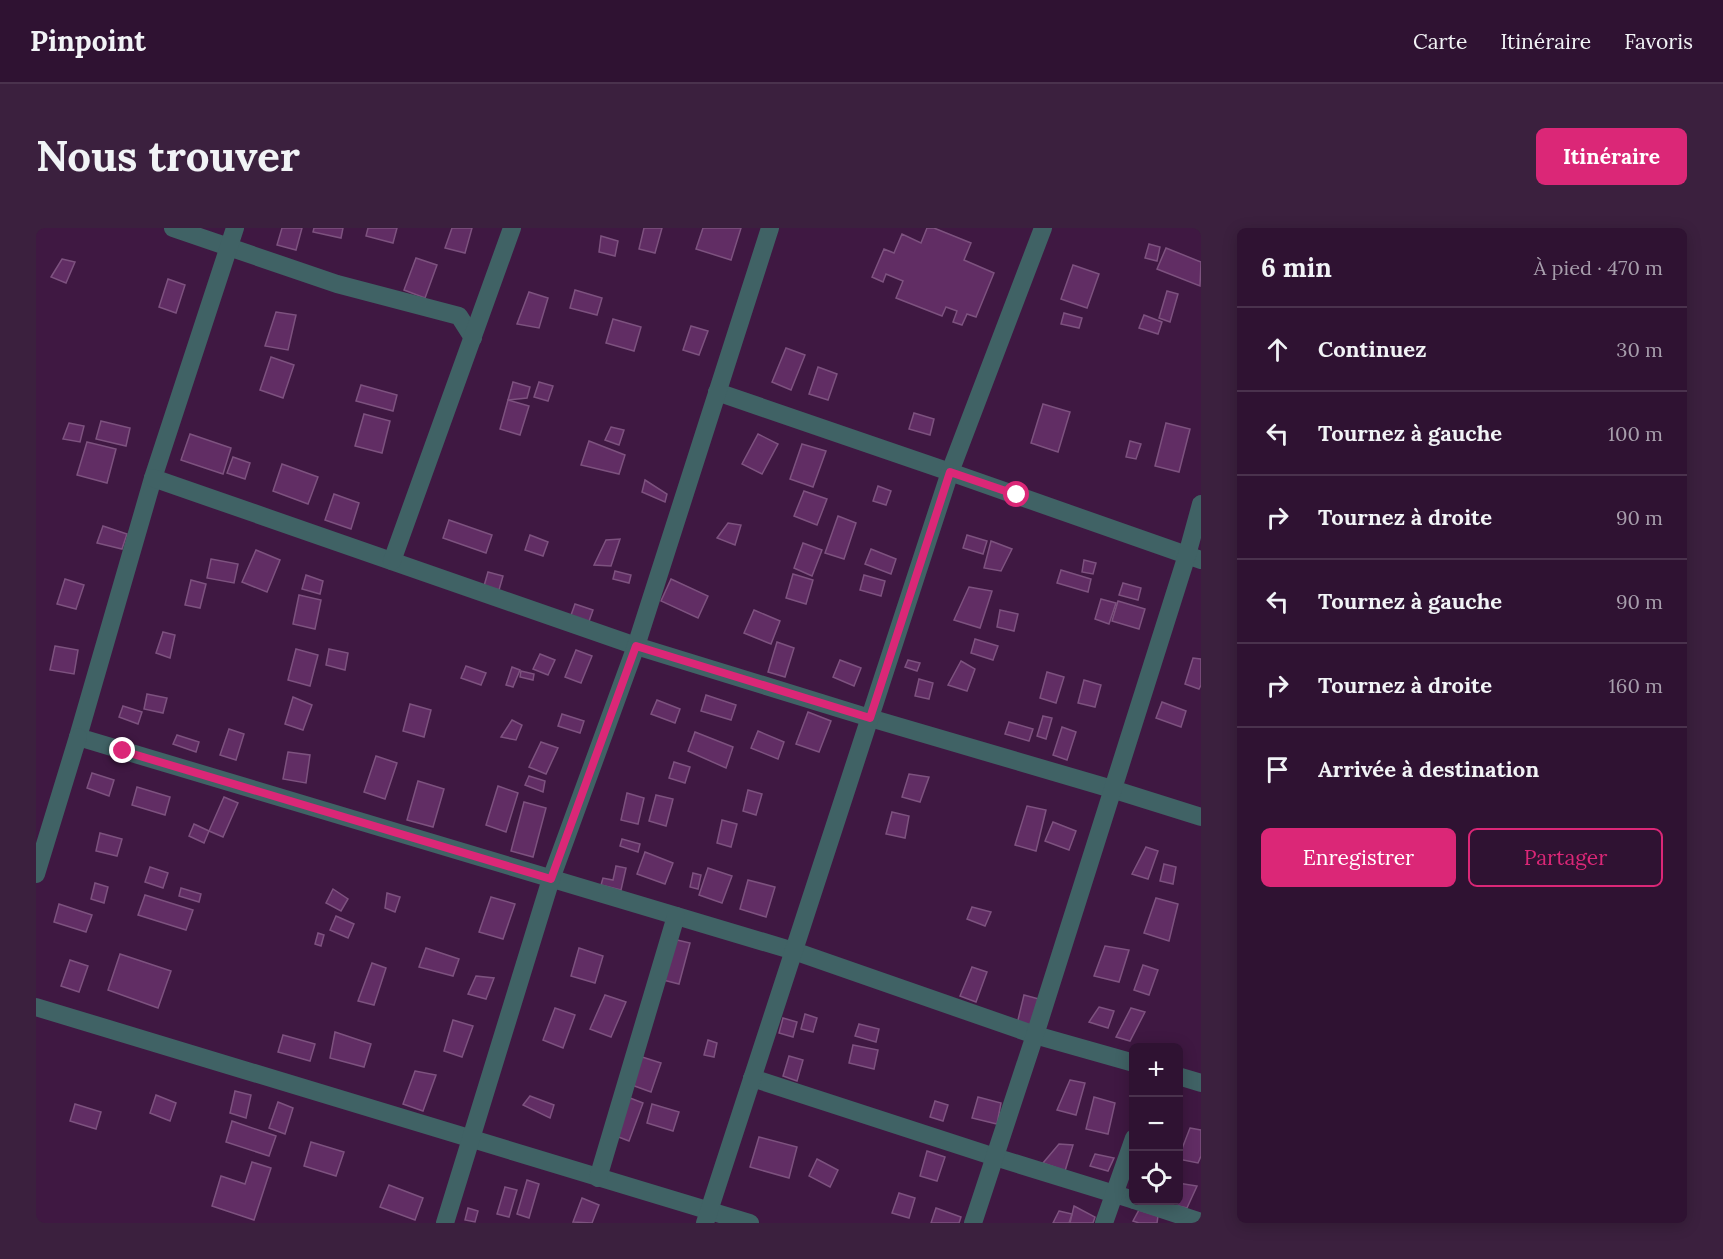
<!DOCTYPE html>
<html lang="fr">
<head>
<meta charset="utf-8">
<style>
  body { margin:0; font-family:Lora,serif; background:#3b203e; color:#f1f3f6 }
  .controls { position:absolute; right:18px; bottom:18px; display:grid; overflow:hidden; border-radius:9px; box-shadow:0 3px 15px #0003 }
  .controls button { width:54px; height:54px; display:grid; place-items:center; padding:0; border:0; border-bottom:2px solid #4a324d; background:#2f1232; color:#f1f3f6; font:30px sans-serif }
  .stop { position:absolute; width:18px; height:18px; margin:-14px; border:4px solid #db2777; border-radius:50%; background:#fff }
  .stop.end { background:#db2777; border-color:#fff; box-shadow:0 2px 6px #0008 }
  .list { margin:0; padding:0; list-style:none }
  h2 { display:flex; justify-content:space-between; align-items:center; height:78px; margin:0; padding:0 24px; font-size:26px }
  h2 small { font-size:20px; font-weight:400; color:#a79eac }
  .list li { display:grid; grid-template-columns:39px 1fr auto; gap:18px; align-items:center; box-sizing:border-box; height:84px; padding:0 24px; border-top:2px solid #4a324d }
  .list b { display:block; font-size:22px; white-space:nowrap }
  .list em { font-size:20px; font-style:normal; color:#a79eac }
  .actions { display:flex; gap:12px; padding:18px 24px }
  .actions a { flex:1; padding:14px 0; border:2px solid #db2777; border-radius:9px; text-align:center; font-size:21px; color:#db2777 }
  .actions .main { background:#db2777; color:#fff }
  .icon { flex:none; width:33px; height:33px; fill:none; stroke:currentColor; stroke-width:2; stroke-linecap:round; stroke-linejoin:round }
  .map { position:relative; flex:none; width:1165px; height:995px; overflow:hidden; border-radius:9px }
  header { display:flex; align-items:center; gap:36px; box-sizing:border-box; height:84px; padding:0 30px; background:#2f1232; border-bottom:2px solid #4a324d }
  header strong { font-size:28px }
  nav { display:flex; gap:33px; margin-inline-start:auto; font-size:21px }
  .intro { display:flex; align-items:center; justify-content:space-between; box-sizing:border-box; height:144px; padding:0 36px }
  h1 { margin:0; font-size:42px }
  .button { padding:15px 27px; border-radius:9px; background:#db2777; color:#fff; font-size:21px; font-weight:700 }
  main { display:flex; gap:36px; padding:0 36px }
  aside { flex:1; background:#2f1232; border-radius:9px; box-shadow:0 3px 15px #0003 }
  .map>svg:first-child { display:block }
  .building { fill:#612d64; stroke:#7d527f; stroke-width:1.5 }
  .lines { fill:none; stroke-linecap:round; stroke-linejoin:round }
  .minor { stroke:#406265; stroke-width:18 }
  .route { stroke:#db2777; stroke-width:8 }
</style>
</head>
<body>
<header>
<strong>Pinpoint</strong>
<nav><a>Carte</a><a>Itinéraire</a><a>Favoris</a></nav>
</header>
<div class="intro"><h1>Nous trouver</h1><a class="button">Itinéraire</a></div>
<main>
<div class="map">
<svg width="1165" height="995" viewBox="0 0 1165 995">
  <rect width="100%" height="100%" fill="#3f1842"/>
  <g class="building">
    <path d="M246 0H266L260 22 241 17Z"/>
    <path d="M278 0H307L305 10 277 4Z"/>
    <path d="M332 0H361L357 15 330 8Z"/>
    <path d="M416 0H436L429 25 409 20Z"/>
    <path d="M608 0H626L619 25 603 21Z"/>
    <path d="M667 0H705L695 32 660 21Z"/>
    <path d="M891 0H898L935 15 928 32 958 45 940 89 931 86 926 97 917 94 921 83 910 79 906 88 860 70 867 53 850 46 847 54 836 49 848 21 858 25 866 6 885 15Z"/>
    <path d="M565 8 582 13 579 28 563 24Z"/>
    <path d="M1113 16 1124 19 1121 33 1109 30Z"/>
    <path d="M1130 20 1165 34 1164 58 1121 41Z"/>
    <path d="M380 30 401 37 389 70 368 62Z"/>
    <path d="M26 31 39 34 30 55 15 49Z"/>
    <path d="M1037 37 1063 46 1051 80 1025 71Z"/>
    <path d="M132 51 149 57 140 85 123 79Z"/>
    <path d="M539 62 566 70 561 87 534 80Z"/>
    <path d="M1131 63 1142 66 1134 94 1123 90Z"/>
    <path d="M493 64 512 70 503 100 481 96Z"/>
    <path d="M240 84 260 87 252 122 229 118Z"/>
    <path d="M1028 85 1046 90 1043 100 1025 96Z"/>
    <path d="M1108 87 1126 94 1122 106 1103 100Z"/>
    <path d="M577 91 605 99 598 123 570 115Z"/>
    <path d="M655 98 672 103 663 127 647 122Z"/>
    <path d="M750 120 769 127 755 162 736 154Z"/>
    <path d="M235 129 258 137 247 170 224 162Z"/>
    <path d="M782 139 801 146 792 172 773 166Z"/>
    <path d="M477 154 494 159 491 170 472 172Z"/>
    <path d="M503 154 517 158 512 173 498 169Z"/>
    <path d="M325 157 361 167 357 183 320 173Z"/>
    <path d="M472 172 493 178 484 207 464 201Z"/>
    <path d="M1007 176 1034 184 1022 224 995 215Z"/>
    <path d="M878 185 898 191 894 207 873 201Z"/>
    <path d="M328 186 354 193 346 225 319 218Z"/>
    <path d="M65 193 94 200 90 218 60 211Z"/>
    <path d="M33 195 48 198 44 214 27 211Z"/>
    <path d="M1130 195 1154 201 1143 244 1119 238Z"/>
    <path d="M575 199 588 202 583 217 569 212Z"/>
    <path d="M154 206 195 220 187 246 145 232Z"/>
    <path d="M722 206 742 216 726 246 706 236Z"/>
    <path d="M553 213 589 227 583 246 545 237Z"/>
    <path d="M1094 213 1105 216 1100 231 1090 229Z"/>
    <path d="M51 214 80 221 71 255 41 247Z"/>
    <path d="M766 216 790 223 777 259 754 251Z"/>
    <path d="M197 229 214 235 209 251 191 245Z"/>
    <path d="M246 236 282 249 272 276 237 263Z"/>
    <path d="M609 252 631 266 629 274 606 264Z"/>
    <path d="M842 258 855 263 850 277 837 273Z"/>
    <path d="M768 263 791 271 781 297 758 288Z"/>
    <path d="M298 266 323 275 315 301 289 292Z"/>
    <path d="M802 288 820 295 808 331 789 325Z"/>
    <path d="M413 292 456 307 450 325 407 310Z"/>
    <path d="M692 295 705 297 699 317 681 310Z"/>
    <path d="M67 298 91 306 86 321 61 315Z"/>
    <path d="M494 307 512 314 507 328 489 322Z"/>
    <path d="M931 307 951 313 947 326 927 320Z"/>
    <path d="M584 311 575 338 558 337 570 312Z"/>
    <path d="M955 313 976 321 965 343 948 340Z"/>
    <path d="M767 315 786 322 776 348 758 340Z"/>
    <path d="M835 321 860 331 855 346 829 336Z"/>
    <path d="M220 322 244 332 231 364 206 354Z"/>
    <path d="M175 331 202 336 198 355 171 350Z"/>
    <path d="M1048 332 1060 335 1057 346 1046 344Z"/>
    <path d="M1025 342 1055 351 1052 364 1021 355Z"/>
    <path d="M579 343 595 347 593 355 577 351Z"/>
    <path d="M452 344 467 348 463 362 448 358Z"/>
    <path d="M757 346 777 352 770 376 750 370Z"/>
    <path d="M270 347 287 353 284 366 266 361Z"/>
    <path d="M828 347 849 353 845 368 824 362Z"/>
    <path d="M29 351 48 357 40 381 21 376Z"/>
    <path d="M635 351 672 368 662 390 625 373Z"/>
    <path d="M155 352 170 356 164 380 149 377Z"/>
    <path d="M1087 355 1105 360 1102 372 1083 367Z"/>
    <path d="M933 359 956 363 944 400 918 392Z"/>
    <path d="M263 367 285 372 279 401 257 396Z"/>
    <path d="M1065 371 1080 375 1073 396 1059 391Z"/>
    <path d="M1082 373 1109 381 1103 401 1076 393Z"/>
    <path d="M539 376 557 382 552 396 534 390Z"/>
    <path d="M718 382 744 393 735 416 708 405Z"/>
    <path d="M964 382 982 386 978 403 961 399Z"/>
    <path d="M127 404 139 407 134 430 120 425Z"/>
    <path d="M939 411 962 418 957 432 935 425Z"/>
    <path d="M741 414 758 420 749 449 732 444Z"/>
    <path d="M19 418 42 422 38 446 14 442Z"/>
    <path d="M260 421 282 427 274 458 252 452Z"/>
    <path d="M293 421 312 425 309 442 290 437Z"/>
    <path d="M540 422 556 428 545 455 529 449Z"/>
    <path d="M504 426 519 432 512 447 497 441Z"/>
    <path d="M1157 430 1165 431V457L1163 461 1149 456Z"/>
    <path d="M804 432 825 440 818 458 797 449Z"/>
    <path d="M872 432 884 435 881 443 869 439Z"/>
    <path d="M925 433 939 441 931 463 912 457Z"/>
    <path d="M430 438 450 445 445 457 425 450Z"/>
    <path d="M476 439 484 442 477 459 470 457Z"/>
    <path d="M485 443 498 446 497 452 484 449Z"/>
    <path d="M1011 444 1028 449 1020 475 1004 470Z"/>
    <path d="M883 451 897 455 893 471 879 468Z"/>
    <path d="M1048 452 1065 457 1059 479 1042 475Z"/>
    <path d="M111 466 131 470 127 485 108 481Z"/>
    <path d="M670 467 700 477 695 492 665 483Z"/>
    <path d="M257 469 276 477 267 502 249 496Z"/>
    <path d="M621 472 644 481 639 495 615 486Z"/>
    <path d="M1126 474 1150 483 1145 499 1120 490Z"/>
    <path d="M374 476 395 482 388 509 367 503Z"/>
    <path d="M87 478 106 484 102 496 83 489Z"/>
    <path d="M772 484 795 493 783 524 760 516Z"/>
    <path d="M526 486 548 493 544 505 522 498Z"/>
    <path d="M1007 488 1016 490 1010 511 1001 508Z"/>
    <path d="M476 492 486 497 480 512 465 509Z"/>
    <path d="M973 494 997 501 993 513 969 506Z"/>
    <path d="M1026 499 1040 504 1031 532 1017 527Z"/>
    <path d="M193 501 208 506 200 532 184 527Z"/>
    <path d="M722 503 748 514 742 531 715 520Z"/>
    <path d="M659 504 697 519 690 540 652 523Z"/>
    <path d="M141 507 163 514 160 524 137 516Z"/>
    <path d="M505 514 522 520 510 546 493 539Z"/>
    <path d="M252 524 274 527 270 555 247 551Z"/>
    <path d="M340 528 361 535 349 571 328 564Z"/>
    <path d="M638 534 654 539 649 555 633 550Z"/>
    <path d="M56 545 78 552 73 568 51 560Z"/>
    <path d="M873 546 893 549 884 574 866 569Z"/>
    <path d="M493 548 509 553 507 564 489 557Z"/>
    <path d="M382 553 408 561 397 599 371 592Z"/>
    <path d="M462 558 482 565 470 604 450 597Z"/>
    <path d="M101 559 134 569 129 587 96 577Z"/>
    <path d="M712 562 726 566 720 587 707 583Z"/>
    <path d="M591 565 608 570 602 596 585 592Z"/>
    <path d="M620 567 637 571 630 598 613 593Z"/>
    <path d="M188 569 202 575 187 609 173 603Z"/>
    <path d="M488 574 510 580 497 629 475 623Z"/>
    <path d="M991 578 1010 582 1000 623 979 617Z"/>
    <path d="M856 584 873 588 869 610 850 606Z"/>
    <path d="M686 592 701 596 695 619 681 615Z"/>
    <path d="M1017 594 1040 603 1033 622 1009 613Z"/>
    <path d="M158 596 173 603 168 615 153 608Z"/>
    <path d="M64 605 86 611 81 628 60 623Z"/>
    <path d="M586 611 604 616 602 624 584 618Z"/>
    <path d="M1110 619 1122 623 1112 651 1096 646Z"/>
    <path d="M609 624 637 635 629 656 601 646Z"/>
    <path d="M1128 636 1140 639 1137 656 1124 653Z"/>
    <path d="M580 638 590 640 585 662 565 657 567 650 577 652Z"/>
    <path d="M114 639 132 645 127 660 109 654Z"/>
    <path d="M672 640 696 648 686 675 663 667Z"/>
    <path d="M657 645 665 647 662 661 654 659Z"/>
    <path d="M712 652 739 659 730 689 704 681Z"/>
    <path d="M59 655 72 659 68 675 55 671Z"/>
    <path d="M145 660 165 666 163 674 143 668Z"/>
    <path d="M297 661 312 671 305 683 290 675Z"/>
    <path d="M351 665 364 669 359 684 349 680Z"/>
    <path d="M109 667 157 682 150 702 102 687Z"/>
    <path d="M455 669 479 676 467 711 443 704Z"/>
    <path d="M1120 670 1142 676 1133 713 1108 705Z"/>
    <path d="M23 676 56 687 50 704 18 694Z"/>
    <path d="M936 679 955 684 949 698 931 691Z"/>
    <path d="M300 688 318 696 312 710 294 702Z"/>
    <path d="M282 705 288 707 285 718 279 716Z"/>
    <path d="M637 711 654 715 643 756 627 752Z"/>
    <path d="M1069 718 1093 722 1083 754 1058 748Z"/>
    <path d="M390 720 423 731 417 748 383 739Z"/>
    <path d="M543 720 567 728 559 755 535 748Z"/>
    <path d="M84 726 135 743 122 780 72 762Z"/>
    <path d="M34 732 52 738 43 764 25 758Z"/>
    <path d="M336 735 350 740 338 777 322 773Z"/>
    <path d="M1107 737 1122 742 1113 767 1098 762Z"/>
    <path d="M936 739 951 744 940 774 924 768Z"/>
    <path d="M440 748 458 750 450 771 432 766Z"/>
    <path d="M569 767 590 774 575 809 554 801Z"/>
    <path d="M988 767 1003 771 996 799 981 796Z"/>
    <path d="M1063 779 1078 783 1072 800 1053 794Z"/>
    <path d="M519 780 539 787 527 820 507 812Z"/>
    <path d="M1095 780 1109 784 1094 813 1080 809Z"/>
    <path d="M769 786 781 790 777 804 765 801Z"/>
    <path d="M747 790 761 794 757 809 743 805Z"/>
    <path d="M417 792 437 798 426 829 408 823Z"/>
    <path d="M823 796 843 801 840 814 819 808Z"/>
    <path d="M299 804 335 816 328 839 294 830Z"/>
    <path d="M247 807 279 816 274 833 242 824Z"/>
    <path d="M672 812 681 815 678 829 668 827Z"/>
    <path d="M817 817 842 822 838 841 813 835Z"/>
    <path d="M603 828 625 835 615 864 593 856Z"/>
    <path d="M753 828 767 832 761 853 747 848Z"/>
    <path d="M379 843 400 847 387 883 367 876Z"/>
    <path d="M1034 852 1049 855 1040 887 1021 882Z"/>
    <path d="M199 863 215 867 210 890 194 885Z"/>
    <path d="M120 867 140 875 134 893 114 885Z"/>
    <path d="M494 868 518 877 514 890 487 877Z"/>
    <path d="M942 869 965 875 961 896 936 890Z"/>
    <path d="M1058 869 1079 875 1072 906 1050 901Z"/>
    <path d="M594 870 607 875 593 913 580 908Z"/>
    <path d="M899 873 912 877 907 893 894 889Z"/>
    <path d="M242 874 257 880 249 906 233 900Z"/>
    <path d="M39 876 65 884 60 901 34 893Z"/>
    <path d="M616 876 643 884 637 903 611 895Z"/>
    <path d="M196 893 240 908 233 928 190 914Z"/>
    <path d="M1154 900 1165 902V928L1162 935 1142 931Z"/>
    <path d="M723 909 761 919 753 950 714 939Z"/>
    <path d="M275 914 308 924 300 948 268 938Z"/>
    <path d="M1023 916 1037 917 1029 943 1007 935Z"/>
    <path d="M891 923 909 929 901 953 884 948Z"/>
    <path d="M1059 926 1078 930 1072 943 1054 938Z"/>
    <path d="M781 931 802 942 794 959 773 948Z"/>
    <path d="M216 934 235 940 218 992 176 978 185 948 209 956Z"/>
    <path d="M491 952 503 956 493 990 481 986Z"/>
    <path d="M1142 955 1161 958 1151 980 1134 976 1135 972H1142Z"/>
    <path d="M353 957 387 970 379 992 344 979Z"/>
    <path d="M469 959 481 962 473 989 461 986Z"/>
    <path d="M863 965 879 970 873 990 856 985Z"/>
    <path d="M546 970 563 977 556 995 537 994Z"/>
    <path d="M1038 978 1059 989 1057 995H1034Z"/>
    <path d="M432 980 442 983 439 994 429 992Z"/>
    <path d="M900 980 925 989 923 995H895Z"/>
    <path d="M1103 982 1122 988 1121 995H1103L1097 993Z"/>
    <path d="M1023 983 1036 986 1033 995H1017Z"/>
  </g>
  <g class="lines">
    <g class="minor">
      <path d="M137 0 301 56 423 88 437 110"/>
      <path d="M199 0 117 250 42 509 758 723 999 807 1098 835"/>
      <path d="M681 164 914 244 1165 332"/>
      <path d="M117 250 600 418 834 490 1076 561 1165 589"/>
      <path d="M356 333 476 0"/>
      <path d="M0 646 42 509"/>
      <path d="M0 779 714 995"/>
      <path d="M1142 848 1165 855"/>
      <path d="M716 850 959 929 1098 972"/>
      <path d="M562 950 640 688"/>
      <path d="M1098 972 1165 994"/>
      <path d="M409 995 515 651 600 418 734 0"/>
      <path d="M669 995 914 244 1007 0"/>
      <path d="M937 995 999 807 1151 327 1165 276"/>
      <path d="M1068 995 1098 910"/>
    </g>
  </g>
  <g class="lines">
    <path class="route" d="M87 523 515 651 600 418 834 490 914 244 981 267"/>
  </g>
</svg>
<div class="controls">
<button>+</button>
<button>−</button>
<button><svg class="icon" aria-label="locate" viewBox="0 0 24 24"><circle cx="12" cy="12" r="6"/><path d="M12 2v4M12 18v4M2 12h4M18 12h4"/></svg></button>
</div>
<div class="stop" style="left:981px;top:267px"></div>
<div class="stop end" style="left:87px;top:523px"></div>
</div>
<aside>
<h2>6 min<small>À pied · 470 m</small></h2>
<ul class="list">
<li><svg class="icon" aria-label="ahead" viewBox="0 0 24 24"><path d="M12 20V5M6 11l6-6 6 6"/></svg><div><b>Continuez</b></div><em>30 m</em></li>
<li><svg class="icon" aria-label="left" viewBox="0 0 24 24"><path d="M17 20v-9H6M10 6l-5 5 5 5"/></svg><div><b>Tournez à gauche</b></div><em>100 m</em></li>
<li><svg class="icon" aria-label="right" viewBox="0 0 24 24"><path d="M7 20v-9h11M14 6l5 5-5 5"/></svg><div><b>Tournez à droite</b></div><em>90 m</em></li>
<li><svg class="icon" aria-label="left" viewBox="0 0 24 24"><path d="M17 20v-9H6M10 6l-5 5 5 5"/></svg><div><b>Tournez à gauche</b></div><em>90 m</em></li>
<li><svg class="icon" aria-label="right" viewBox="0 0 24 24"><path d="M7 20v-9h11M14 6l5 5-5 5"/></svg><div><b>Tournez à droite</b></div><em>160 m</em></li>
<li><svg class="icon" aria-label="arrive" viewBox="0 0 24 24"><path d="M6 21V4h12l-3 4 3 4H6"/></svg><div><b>Arrivée à destination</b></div></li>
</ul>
<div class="actions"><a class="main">Enregistrer</a><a>Partager</a></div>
</aside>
</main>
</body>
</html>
